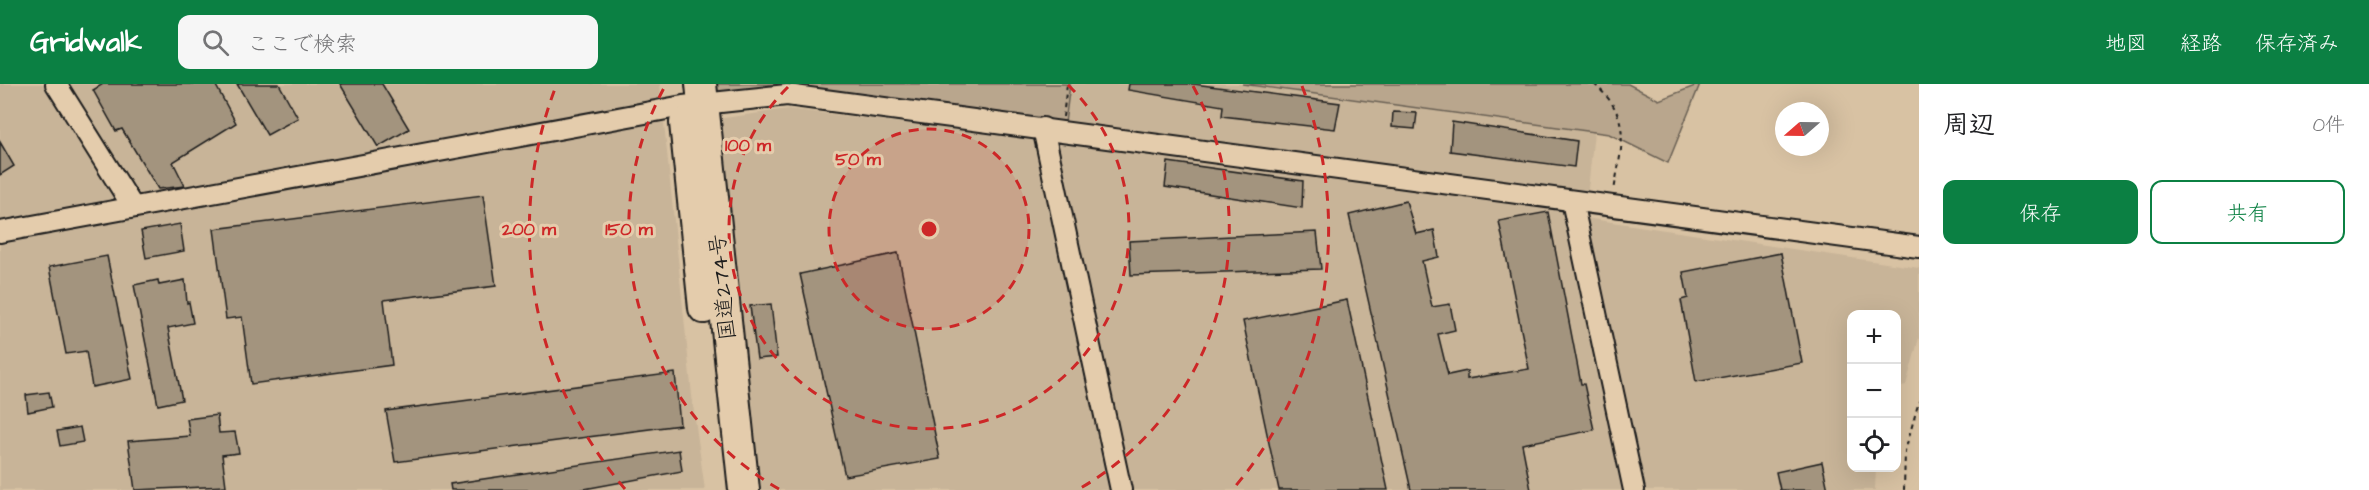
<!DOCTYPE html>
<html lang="ja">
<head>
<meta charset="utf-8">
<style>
  body { margin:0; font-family:"Architects Daughter","Klee One",sans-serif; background:#f6f6f6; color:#202124 }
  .controls { position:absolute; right:18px; bottom:18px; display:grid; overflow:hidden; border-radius:12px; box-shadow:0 6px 24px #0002 }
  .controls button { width:54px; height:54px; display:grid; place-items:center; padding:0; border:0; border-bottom:2px solid #e0e0e0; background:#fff; color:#202124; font:30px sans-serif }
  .compass { position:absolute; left:1775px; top:18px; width:54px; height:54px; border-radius:50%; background:#fff; box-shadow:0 6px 24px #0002; rotate:250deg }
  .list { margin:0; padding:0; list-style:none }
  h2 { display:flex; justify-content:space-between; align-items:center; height:78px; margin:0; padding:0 24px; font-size:26px }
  h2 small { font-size:20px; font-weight:400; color:#757577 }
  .actions { display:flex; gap:12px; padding:18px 24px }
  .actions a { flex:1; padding:14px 0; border:2px solid #0b8043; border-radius:12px; text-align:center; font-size:21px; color:#0b8043 }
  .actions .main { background:#0b8043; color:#fff }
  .icon { flex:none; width:33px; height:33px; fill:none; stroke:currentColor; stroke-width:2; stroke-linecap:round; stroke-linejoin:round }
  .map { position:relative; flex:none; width:1919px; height:406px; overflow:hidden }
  header { display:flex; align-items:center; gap:36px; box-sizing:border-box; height:84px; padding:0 30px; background:#0b8043; color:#fff }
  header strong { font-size:28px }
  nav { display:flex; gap:33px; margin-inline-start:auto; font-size:21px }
  .search { width:420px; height:54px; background:#f6f6f6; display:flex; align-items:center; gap:15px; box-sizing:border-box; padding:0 21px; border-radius:12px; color:#757577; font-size:22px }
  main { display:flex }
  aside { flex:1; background:#fff }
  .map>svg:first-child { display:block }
  .built { fill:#c8b498 }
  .green { fill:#b9a68d; stroke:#6a6154; stroke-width:1.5 }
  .building { fill:#a3947e; stroke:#1c1c1c; stroke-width:1.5 }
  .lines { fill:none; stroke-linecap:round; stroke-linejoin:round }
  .minor-casing { stroke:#1c1c1c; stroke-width:24 }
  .highway-casing { stroke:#1c1c1c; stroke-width:34 }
  .path { stroke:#1c1c1c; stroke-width:2; stroke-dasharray:4.5 4.5; stroke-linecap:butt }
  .minor { stroke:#e4ccac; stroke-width:20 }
  .highway { stroke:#e4ccac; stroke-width:30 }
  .ring { fill:none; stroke:#cd2727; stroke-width:3; stroke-dasharray:10 8 }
  .labels { text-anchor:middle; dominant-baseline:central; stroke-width:6; stroke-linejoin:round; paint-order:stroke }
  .street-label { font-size:22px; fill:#1c1c1c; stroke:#e4ccac }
  .centre { fill:#cd2727; stroke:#e4ccac; stroke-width:3 }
  .ring-label { font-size:18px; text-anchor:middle; font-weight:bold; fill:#cd2727; stroke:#e4ccac; stroke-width:6; stroke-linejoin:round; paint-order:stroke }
</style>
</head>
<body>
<header>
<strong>Gridwalk</strong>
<div class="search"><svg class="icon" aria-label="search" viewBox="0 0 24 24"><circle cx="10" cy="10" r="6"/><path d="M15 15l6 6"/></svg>ここで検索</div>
<nav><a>地図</a><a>経路</a><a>保存済み</a></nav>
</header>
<main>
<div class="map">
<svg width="1919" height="406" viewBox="0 0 1919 406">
  <rect width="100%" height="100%" fill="#d8c2a3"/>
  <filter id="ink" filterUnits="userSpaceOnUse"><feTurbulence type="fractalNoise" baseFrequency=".0167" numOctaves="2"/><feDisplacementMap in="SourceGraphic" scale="12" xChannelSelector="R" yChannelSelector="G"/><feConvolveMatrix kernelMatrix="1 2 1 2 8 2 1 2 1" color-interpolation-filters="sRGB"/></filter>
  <g filter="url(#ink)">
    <g class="built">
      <path d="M0 0H660L693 321 705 406H0Z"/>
      <path d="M1070 0H1242L1594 48 1585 134 1919 184V254L1906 301 1897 303 1896 231H1852V384H1876L1875 406H757L717 35 788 25 1062 58Z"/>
    </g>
    <g class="green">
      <path d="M701 0H1070L1064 47 788 11 703 20Z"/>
      <path d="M1242 0H1628L1659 16 1700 0 1668 79 1609 50Z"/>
    </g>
    <g class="building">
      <path d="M103 0H215L236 39 173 78 185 102 158 105 122 45 116 47 93 6Z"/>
      <path d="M237 0H279L298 34 267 51Z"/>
      <path d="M340 0H382L409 45 378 63Z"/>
      <path d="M1129 0H1194L1340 19 1335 45 1222 32 1223 22 1128 6Z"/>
      <path d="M1393 28 1417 29 1415 45 1392 43Z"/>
      <path d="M1452 38 1577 57 1574 83 1450 67Z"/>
      <path d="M0 58 14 82 0 91Z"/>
      <path d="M1168 78 1303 97 1302 124 1165 103Z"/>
      <path d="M483 111 496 202 384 216 392 281 251 300 242 233 226 235 214 145Z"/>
      <path d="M1406 117 1416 150 1434 146 1439 173 1422 177 1432 223 1450 220 1455 246 1438 250 1448 291 1467 287V295L1529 285 1499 137 1548 128 1581 300H1584L1594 346 1522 360 1531 406H1411L1349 131Z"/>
      <path d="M180 140 184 167 146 174 141 147Z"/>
      <path d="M1317 148 1321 185 1131 191 1129 157Z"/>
      <path d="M898 169 940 375 845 392 800 190Z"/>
      <path d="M1781 169 1802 279 1696 298 1681 216 1688 214 1683 188Z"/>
      <path d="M107 172 132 295 92 303 86 267 66 270 49 183Z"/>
      <path d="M158 196 159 201 185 196 187 219 189 218 193 239 168 244 182 316 158 321 134 201Z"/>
      <path d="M1347 216 1388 406H1279L1243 237Z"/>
      <path d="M771 220 777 273 757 275 750 222Z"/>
      <path d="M675 289 680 341 395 378 386 327Z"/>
      <path d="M49 308 52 323 28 328 26 311Z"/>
      <path d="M217 331 219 349 235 348 239 369 222 371 226 402 135 406 128 357 190 352 187 335Z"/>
      <path d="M80 343 83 358 60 362 57 347Z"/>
      <path d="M679 366 682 387 579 406H451L450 400Z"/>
      <path d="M1822 378 1828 406H1780L1776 388Z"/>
    </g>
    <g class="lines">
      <defs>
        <g id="minor">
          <path d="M56 0 133 123"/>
          <path d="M1043 44 1121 406"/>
          <path d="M1572 117 1634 406"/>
          <path d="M0 148 683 22 787 11 1919 163"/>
        </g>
        <g id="highway">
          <path d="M701 0 744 406"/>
          <path d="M685 39 704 224"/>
        </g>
      </defs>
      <use href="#minor" class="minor-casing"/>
      <use href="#highway" class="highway-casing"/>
      <g class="path">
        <path d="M1594 0C1634 34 1621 62 1614 107"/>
        <path d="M1063 33 1067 0"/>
        <path d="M1904 406 1905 367 1919 317"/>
      </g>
      <use href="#minor" class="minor"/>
      <use href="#highway" class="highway"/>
    </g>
  </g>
  <circle cx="929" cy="145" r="100" fill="#cd2727" fill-opacity=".12"/>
  <g class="ring">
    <circle cx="929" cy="145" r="100"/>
    <path d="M1068 1A200 200 0 1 1 790 1"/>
    <path d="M779 405A300 300 0 0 1 665 2M1193 2A300 300 0 0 1 1079 405"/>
    <path d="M625 405A400 400 0 0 1 556 2M1302 2A400 400 0 0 1 1233 405"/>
  </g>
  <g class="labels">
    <g class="street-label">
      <text transform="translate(723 203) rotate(-96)">国道274号</text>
    </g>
  </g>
  <circle cx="929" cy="145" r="9" class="centre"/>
  <g class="ring-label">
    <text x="748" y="67">100 m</text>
    <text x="858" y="81">50 m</text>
    <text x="529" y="151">200 m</text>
    <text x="629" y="151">150 m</text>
  </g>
</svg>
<div class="controls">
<button>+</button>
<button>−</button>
<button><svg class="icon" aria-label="locate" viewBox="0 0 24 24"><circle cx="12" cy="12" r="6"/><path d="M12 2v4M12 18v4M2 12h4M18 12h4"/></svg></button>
</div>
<svg class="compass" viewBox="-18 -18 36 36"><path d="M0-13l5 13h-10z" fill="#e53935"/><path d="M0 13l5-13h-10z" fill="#757577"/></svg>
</div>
<aside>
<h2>周辺<small>0件</small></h2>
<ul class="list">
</ul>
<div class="actions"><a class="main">保存</a><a>共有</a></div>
</aside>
</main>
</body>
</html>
